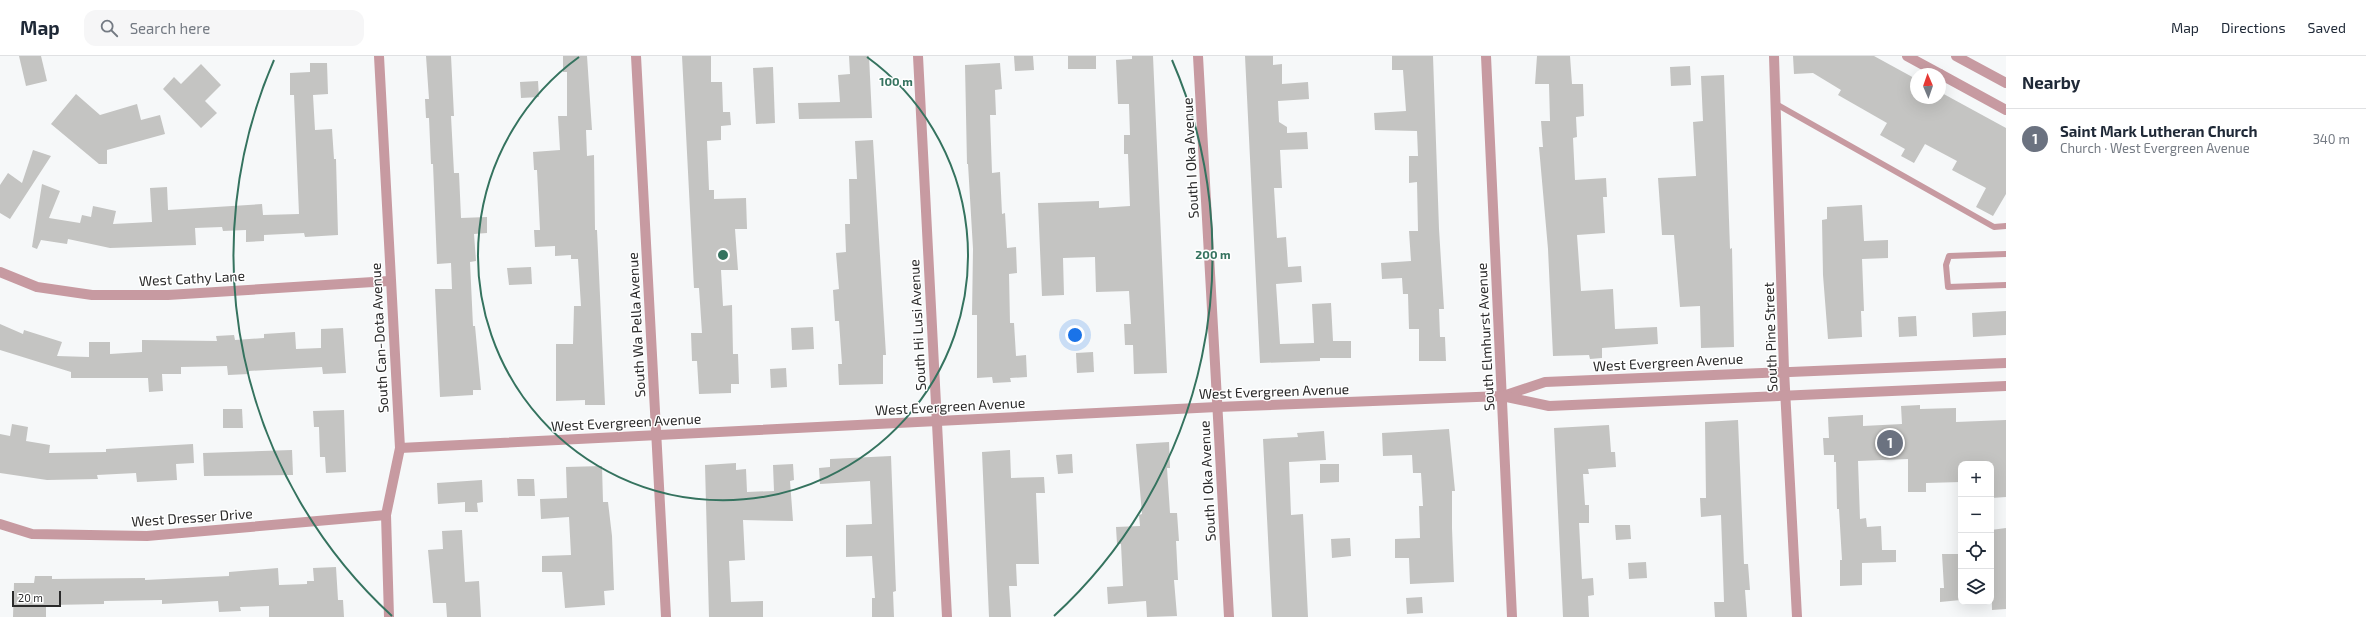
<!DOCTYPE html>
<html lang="en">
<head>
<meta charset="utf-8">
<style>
  body { margin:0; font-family:"Exo 2",sans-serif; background:#f6f6f7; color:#1f2937 }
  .controls { position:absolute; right:12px; bottom:12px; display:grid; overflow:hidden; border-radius:8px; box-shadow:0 4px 16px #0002 }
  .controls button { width:36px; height:36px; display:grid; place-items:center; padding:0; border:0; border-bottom:1px solid #e0e1e3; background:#fff; color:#1f2937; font:20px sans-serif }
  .compass { position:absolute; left:1910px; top:12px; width:36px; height:36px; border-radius:50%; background:#fff; box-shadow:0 4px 16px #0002; rotate:358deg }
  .scale { position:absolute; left:12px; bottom:10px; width:49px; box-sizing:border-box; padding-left:4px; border:2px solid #2b2b2b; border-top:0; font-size:11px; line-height:14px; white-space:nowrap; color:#2b2b2b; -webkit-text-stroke:3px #fff; paint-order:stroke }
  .you { position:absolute; left:1075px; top:279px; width:14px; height:14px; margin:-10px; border:3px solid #fff; border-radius:50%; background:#1a73e8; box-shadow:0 0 0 6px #1a73e833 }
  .badge { display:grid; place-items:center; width:26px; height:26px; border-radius:50%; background:#ea580c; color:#fff; font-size:13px; font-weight:700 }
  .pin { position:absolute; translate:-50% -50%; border:2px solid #fff; box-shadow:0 1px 4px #0006 }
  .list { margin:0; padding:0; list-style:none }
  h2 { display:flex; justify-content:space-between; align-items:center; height:52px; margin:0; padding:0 16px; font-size:17px }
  h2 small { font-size:13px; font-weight:400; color:#747a83 }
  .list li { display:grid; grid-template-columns:26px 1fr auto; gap:12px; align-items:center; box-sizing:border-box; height:60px; padding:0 16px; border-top:1px solid #e0e1e3 }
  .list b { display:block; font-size:15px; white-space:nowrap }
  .list p { margin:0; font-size:13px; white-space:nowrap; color:#747a83 }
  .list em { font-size:13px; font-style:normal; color:#747a83 }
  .icon { flex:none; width:22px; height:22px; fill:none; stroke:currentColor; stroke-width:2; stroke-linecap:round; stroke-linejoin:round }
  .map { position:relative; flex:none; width:2006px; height:561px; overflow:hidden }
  header { display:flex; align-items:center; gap:24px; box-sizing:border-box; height:56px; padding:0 20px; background:#fff; border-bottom:1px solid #e0e1e3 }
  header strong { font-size:19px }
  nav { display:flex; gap:22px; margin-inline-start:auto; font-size:14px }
  .search { width:280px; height:36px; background:#f6f6f7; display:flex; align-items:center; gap:10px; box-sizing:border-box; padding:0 14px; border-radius:12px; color:#747a83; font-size:15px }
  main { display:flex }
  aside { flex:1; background:#fff }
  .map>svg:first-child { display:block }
  .building { fill:#c4c4c2 }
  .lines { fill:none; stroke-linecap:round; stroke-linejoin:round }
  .service { stroke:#c79aa1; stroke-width:6 }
  .minor { stroke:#c79aa1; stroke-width:10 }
  .tertiary { stroke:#c79aa1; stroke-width:10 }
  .ring { fill:none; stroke:#35735f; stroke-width:2 }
  .labels { text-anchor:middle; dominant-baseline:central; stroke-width:3; stroke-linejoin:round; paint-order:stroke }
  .street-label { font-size:14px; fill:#2b2b2b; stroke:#fff }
  .centre { fill:#35735f; stroke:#fff; stroke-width:2 }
  .ring-label { font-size:12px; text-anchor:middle; font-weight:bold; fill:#35735f; stroke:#fff; stroke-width:3; stroke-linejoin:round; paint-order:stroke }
</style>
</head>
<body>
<header>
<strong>Map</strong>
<div class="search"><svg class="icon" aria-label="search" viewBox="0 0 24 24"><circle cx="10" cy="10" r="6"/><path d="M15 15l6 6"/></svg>Search here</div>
<nav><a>Map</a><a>Directions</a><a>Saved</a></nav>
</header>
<main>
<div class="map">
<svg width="2006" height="561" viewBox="0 0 2006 561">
  <rect width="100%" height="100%" fill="#f6f8f9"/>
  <g class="building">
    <path d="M19 0H41L47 25 26 30Z"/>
    <path d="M426 0H451L454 60H451L454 117H459L461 162 487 161V177L474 178 476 205 470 206 473 270H475L481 334H473V339L440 341 435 233H452L451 207 437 208 433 108H431L429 62H426L425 43H429Z"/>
    <path d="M563 0H587L592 74H586L587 100 594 99 595 174H597L605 349H585V344L556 345V288H573L574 250H581L578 203H571V199L555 200V190L535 191 534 174H540L537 114H534L533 96 560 94 558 60H567V16H563Z"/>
    <path d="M682 0H711V26H722L723 56H730L731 69 721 70V84L707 85 709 134H714V143L746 142 747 173H735L738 214H721L723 250 732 249 733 298H738L739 328H731V337L699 338 697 305H692L691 277H702L699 232H694Z"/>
    <path d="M849 0H869L872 62 799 63 798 47 840 46 838 19 850 18Z"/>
    <path d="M1014 0H1033L1034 14 1015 15Z"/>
    <rect x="1068" y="0" width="28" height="13"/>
    <path d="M1132 0H1153L1167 317 1134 318 1133 289H1125L1124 268H1131L1129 235 1096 236 1095 201 1063 202 1064 239 1042 240 1038 147 1099 145V152L1130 150 1128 98H1124V79H1130L1129 48H1118L1116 4 1132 3Z"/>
    <path d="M1245 0H1273V9L1282 8V28L1308 26 1309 43 1278 45 1279 66 1287 71V77L1307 76 1308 93 1280 94 1282 132H1274L1277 182 1286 181 1288 211 1301 210 1302 226 1276 228 1280 288 1314 287 1312 248 1331 247 1333 285H1351V302H1320V305L1260 307Z"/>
    <path d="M1392 0H1433L1439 173 1444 253H1439L1440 281H1445L1446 305H1419V273H1409L1408 238H1403L1402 222 1382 223 1381 207 1411 205 1409 175H1418L1417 126 1409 127V100H1418L1417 75 1375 74 1374 57 1406 55 1403 14H1392Z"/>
    <path d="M1537 0H1570L1572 28H1583L1584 60 1576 61 1577 81 1573 82 1575 124 1606 122 1607 141H1603L1605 177 1577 179 1581 235 1613 233 1615 273 1657 271 1658 288 1602 292V302L1590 303 1589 299 1553 300 1548 193 1539 91H1543L1541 65H1550L1549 28H1535Z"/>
    <path d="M1793 0H1874L1916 23V42H1940V36L2006 72V138L1993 160 1976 151 1986 132 1952 114 1957 105 1925 88 1914 107 1901 100 1905 93 1880 79 1887 67 1838 39 1841 34 1813 17 1794 18Z"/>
    <path d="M310 7H327L328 38 313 39 315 74 332 73 334 103H336L338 179 305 181 304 177 264 179V185L246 186V174L223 175 222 171 195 172 196 189 110 192 68 183 67 188 41 184 37 193 32 191 42 128 60 135 49 162 80 167 82 159 91 161 93 150 116 155 113 168 152 166 150 132 167 131 168 154 262 148 263 159 299 158 294 39H290V17L310 16Z"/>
    <path d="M1000 7 1002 33 995 34 996 59H990L992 117 1000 116 1002 158 1005 157 1007 192 1016 191 1017 217 1009 218 1010 267H1014L1016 300 1026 299 1027 321 1010 322 1011 326 993 327 992 321 977 322V259H972L973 193 968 108H967L965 9Z"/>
    <path d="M201 8 221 29 205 45 217 57 201 72 163 33 174 21 181 28Z"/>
    <path d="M1690 10 1691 29 1671 30 1670 11Z"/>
    <path d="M773 11 775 67 756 68 753 12Z"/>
    <path d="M1724 19 1730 193 1732 192 1734 291 1701 292 1700 250 1680 251 1674 179H1662L1658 122 1696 120 1693 66 1703 65 1701 20Z"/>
    <path d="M538 25 539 41 521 42 520 26Z"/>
    <path d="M76 38 100 59 137 48 141 64 160 59 165 78 107 94V108H99L51 68Z"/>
    <path d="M873 84 886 299H883V328L839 329 838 308H842L839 265H835L833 234 839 233 836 197 846 196 845 168H850L849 123H857L855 85Z"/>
    <path d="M33 94 51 100 10 163 0 157V129L8 117 22 127Z"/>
    <path d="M1862 149 1864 185 1888 184V202L1862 203 1864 255H1861L1862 281 1828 283 1823 219 1822 164 1827 163V151Z"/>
    <path d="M531 211 532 228 509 229 507 212Z"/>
    <path d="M2006 255V279L1973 281 1972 257Z"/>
    <path d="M1916 260 1917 280 1899 281 1898 261Z"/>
    <path d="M0 268 23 278 24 274 62 286 57 300 89 301V286H110V298L142 296V284L217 285 216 280 234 279 235 284 264 282V278L295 276 296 293 321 292V273L343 272 346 317 323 318 322 311 249 315V318L228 319 227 310 181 311V318H162L163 335 149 336 148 322H71V316L0 294Z"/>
    <path d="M813 271 814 293 792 294 791 272Z"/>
    <path d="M1093 296 1094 316 1077 317 1076 297Z"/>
    <path d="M786 312 787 331 771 332 770 313Z"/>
    <path d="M1920 349V353L1956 352V366L2006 364V441L1991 442V408H1961V426L1926 427V436H1908V403L1858 405 1860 463 1866 462 1867 471 1881 470 1882 494H1896V506L1862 507V529L1840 530V504H1842L1839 453H1837L1836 406H1834V399H1824L1823 382H1829L1828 361 1863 359V370L1902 368 1901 350Z"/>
    <path d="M223 353H242L243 372H223Z"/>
    <path d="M344 354 346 416 326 417 325 401H320L319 371H314L313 355Z"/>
    <path d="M1738 364 1744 508H1748L1750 534H1745L1747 561H1715L1714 546H1724L1721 459 1701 461 1700 442H1706L1705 366Z"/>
    <path d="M12 368 28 371 26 385 50 389 49 397 106 396V393L193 388 194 407 176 408 177 424 137 426 136 417 97 419 98 423 47 424 0 417V378L10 380Z"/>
    <path d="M1609 369 1611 396H1615L1616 411 1588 413 1589 418H1583L1585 449H1589V467H1579L1582 523 1593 522 1594 539 1588 540 1589 561H1563L1554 372Z"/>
    <path d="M1449 373 1455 435H1452V472L1454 526 1410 528 1409 502H1395V483L1420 482 1419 450H1423L1421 417H1413L1412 399 1383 400 1382 377Z"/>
    <path d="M1324 375 1326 404 1289 406 1291 459 1303 458 1308 561H1272L1263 383 1298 381 1297 377Z"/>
    <path d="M1169 386 1170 412H1167L1170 457H1177L1179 485H1176L1178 524H1174L1177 560 1147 561 1146 545 1108 548 1107 531 1123 530 1121 488H1117L1116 471 1140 470 1139 459 1142 458 1136 388Z"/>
    <path d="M292 394 293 419 204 420 203 397Z"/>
    <path d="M1010 394 1011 422 1044 421 1045 437H1036L1039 508H1016L1017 530H1009L1011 561H989L982 396Z"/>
    <path d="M1072 398 1073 417 1058 418 1056 399Z"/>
    <path d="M891 400 896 535 893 536 894 561H872V542H875L872 500 846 501V469L872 468 870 425 820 428 819 412 830 411V403Z"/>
    <path d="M736 407V414L746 413 747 436 774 435 773 409 793 408 794 424 790 425 793 465 743 464 745 504 729 505 731 546 763 545V561H709L705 409Z"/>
    <path d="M1320 408H1339V426L1320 427Z"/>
    <path d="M602 410 603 446H608L612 480 614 534 604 535 605 549 565 552 562 516H542V500L571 499 569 461 541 463 540 443 567 442 566 411Z"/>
    <path d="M517 423H534L535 440H518Z"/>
    <path d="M482 424 483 446 477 447 478 456H465V446L438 448 437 427Z"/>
    <path d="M1615 469H1630L1631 483 1616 484Z"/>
    <path d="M2006 472V553L1992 554 1991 474Z"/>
    <path d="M462 474 465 526 479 525 481 561H447L446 547H433L428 494 443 493 442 475Z"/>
    <path d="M1350 482 1351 500 1332 502 1331 483Z"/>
    <path d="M1942 498H1961V544L1940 546V532H1944Z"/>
    <path d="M1646 506 1647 522 1629 523 1628 507Z"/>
    <path d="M336 511 338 544H343L344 561H269V550L240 551 241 555 219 556 218 545 162 548V544L104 545V548L51 549 46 550V561H13L14 527H34L35 520H52V523L145 522V524L229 520V516L278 512 279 529 307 528V525H314L313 512Z"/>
    <path d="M1422 541 1423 557 1407 558 1406 542Z"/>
  </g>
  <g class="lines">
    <g class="service">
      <path d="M1776 48 1994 171 2006 170"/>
      <path d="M2006 198 1949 200 1946 209 1948 231 2006 229"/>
    </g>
    <g class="minor">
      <path d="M379 0 400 392 386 459 389 561"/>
      <path d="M636 0 666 561"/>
      <path d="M918 0 947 561"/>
      <path d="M1198 0 1229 561"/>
      <path d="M1486 0 1512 561"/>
      <path d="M1774 0 1784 314 1797 561"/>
      <path d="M0 216 37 231 92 239H168L389 225"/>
      <path d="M1503 340 1545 326 2006 307"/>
      <path d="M400 392 1217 351 1502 340 1549 350 2006 330"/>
      <path d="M0 468 32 478 147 480 386 459"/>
    </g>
    <g class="tertiary">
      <path d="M1907 0 1940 18"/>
      <path d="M1956 0 2006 27"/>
      <path d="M1940 18 2006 54"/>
    </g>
  </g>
  <g class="ring">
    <path d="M867 1A245 245 0 1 1 579 1"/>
    <path d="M392 560A490 490 0 0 1 274 4M1172 4A490 490 0 0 1 1054 560"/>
  </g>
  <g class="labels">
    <g class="street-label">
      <text transform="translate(1190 102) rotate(-93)">South I Oka Avenue</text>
      <text transform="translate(192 222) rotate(-3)">West Cathy Lane</text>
      <text transform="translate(636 269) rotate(-93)">South Wa Pella Avenue</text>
      <text transform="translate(917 269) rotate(-93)">South Hi Lusi Avenue</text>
      <text transform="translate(1485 281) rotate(-93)">South Elmhurst Avenue</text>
      <text transform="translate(1770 281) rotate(-92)">South Pine Street</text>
      <text transform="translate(379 282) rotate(-93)">South Can-Dota Avenue</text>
      <text transform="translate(1668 306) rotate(-3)">West Evergreen Avenue</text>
      <text transform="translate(1274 335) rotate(-2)">West Evergreen Avenue</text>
      <text transform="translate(950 350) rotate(-3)">West Evergreen Avenue</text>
      <text transform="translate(626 366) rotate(-3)">West Evergreen Avenue</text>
      <text transform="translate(1207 425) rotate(-93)">South I Oka Avenue</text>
      <text transform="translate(192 461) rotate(-4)">West Dresser Drive</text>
    </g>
  </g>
  <circle cx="723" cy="199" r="6" class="centre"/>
  <g class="ring-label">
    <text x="896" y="30">100 m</text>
    <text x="1213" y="203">200 m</text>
  </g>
</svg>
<div class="controls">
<button>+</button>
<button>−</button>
<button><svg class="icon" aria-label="locate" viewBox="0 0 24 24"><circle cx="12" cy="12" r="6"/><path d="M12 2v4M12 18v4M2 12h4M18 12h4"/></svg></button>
<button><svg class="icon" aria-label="layers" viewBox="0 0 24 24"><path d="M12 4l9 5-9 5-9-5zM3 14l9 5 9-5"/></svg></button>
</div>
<svg class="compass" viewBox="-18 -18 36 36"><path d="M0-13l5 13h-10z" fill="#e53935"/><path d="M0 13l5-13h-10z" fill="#747a83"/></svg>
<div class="scale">20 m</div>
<div class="you"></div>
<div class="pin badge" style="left:1890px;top:387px;background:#6b7280">1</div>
</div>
<aside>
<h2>Nearby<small></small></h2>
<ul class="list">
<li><span class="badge" style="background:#6b7280">1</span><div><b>Saint Mark Lutheran Church</b><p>Church · West Evergreen Avenue</p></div><em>340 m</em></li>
</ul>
</aside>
</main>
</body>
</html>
